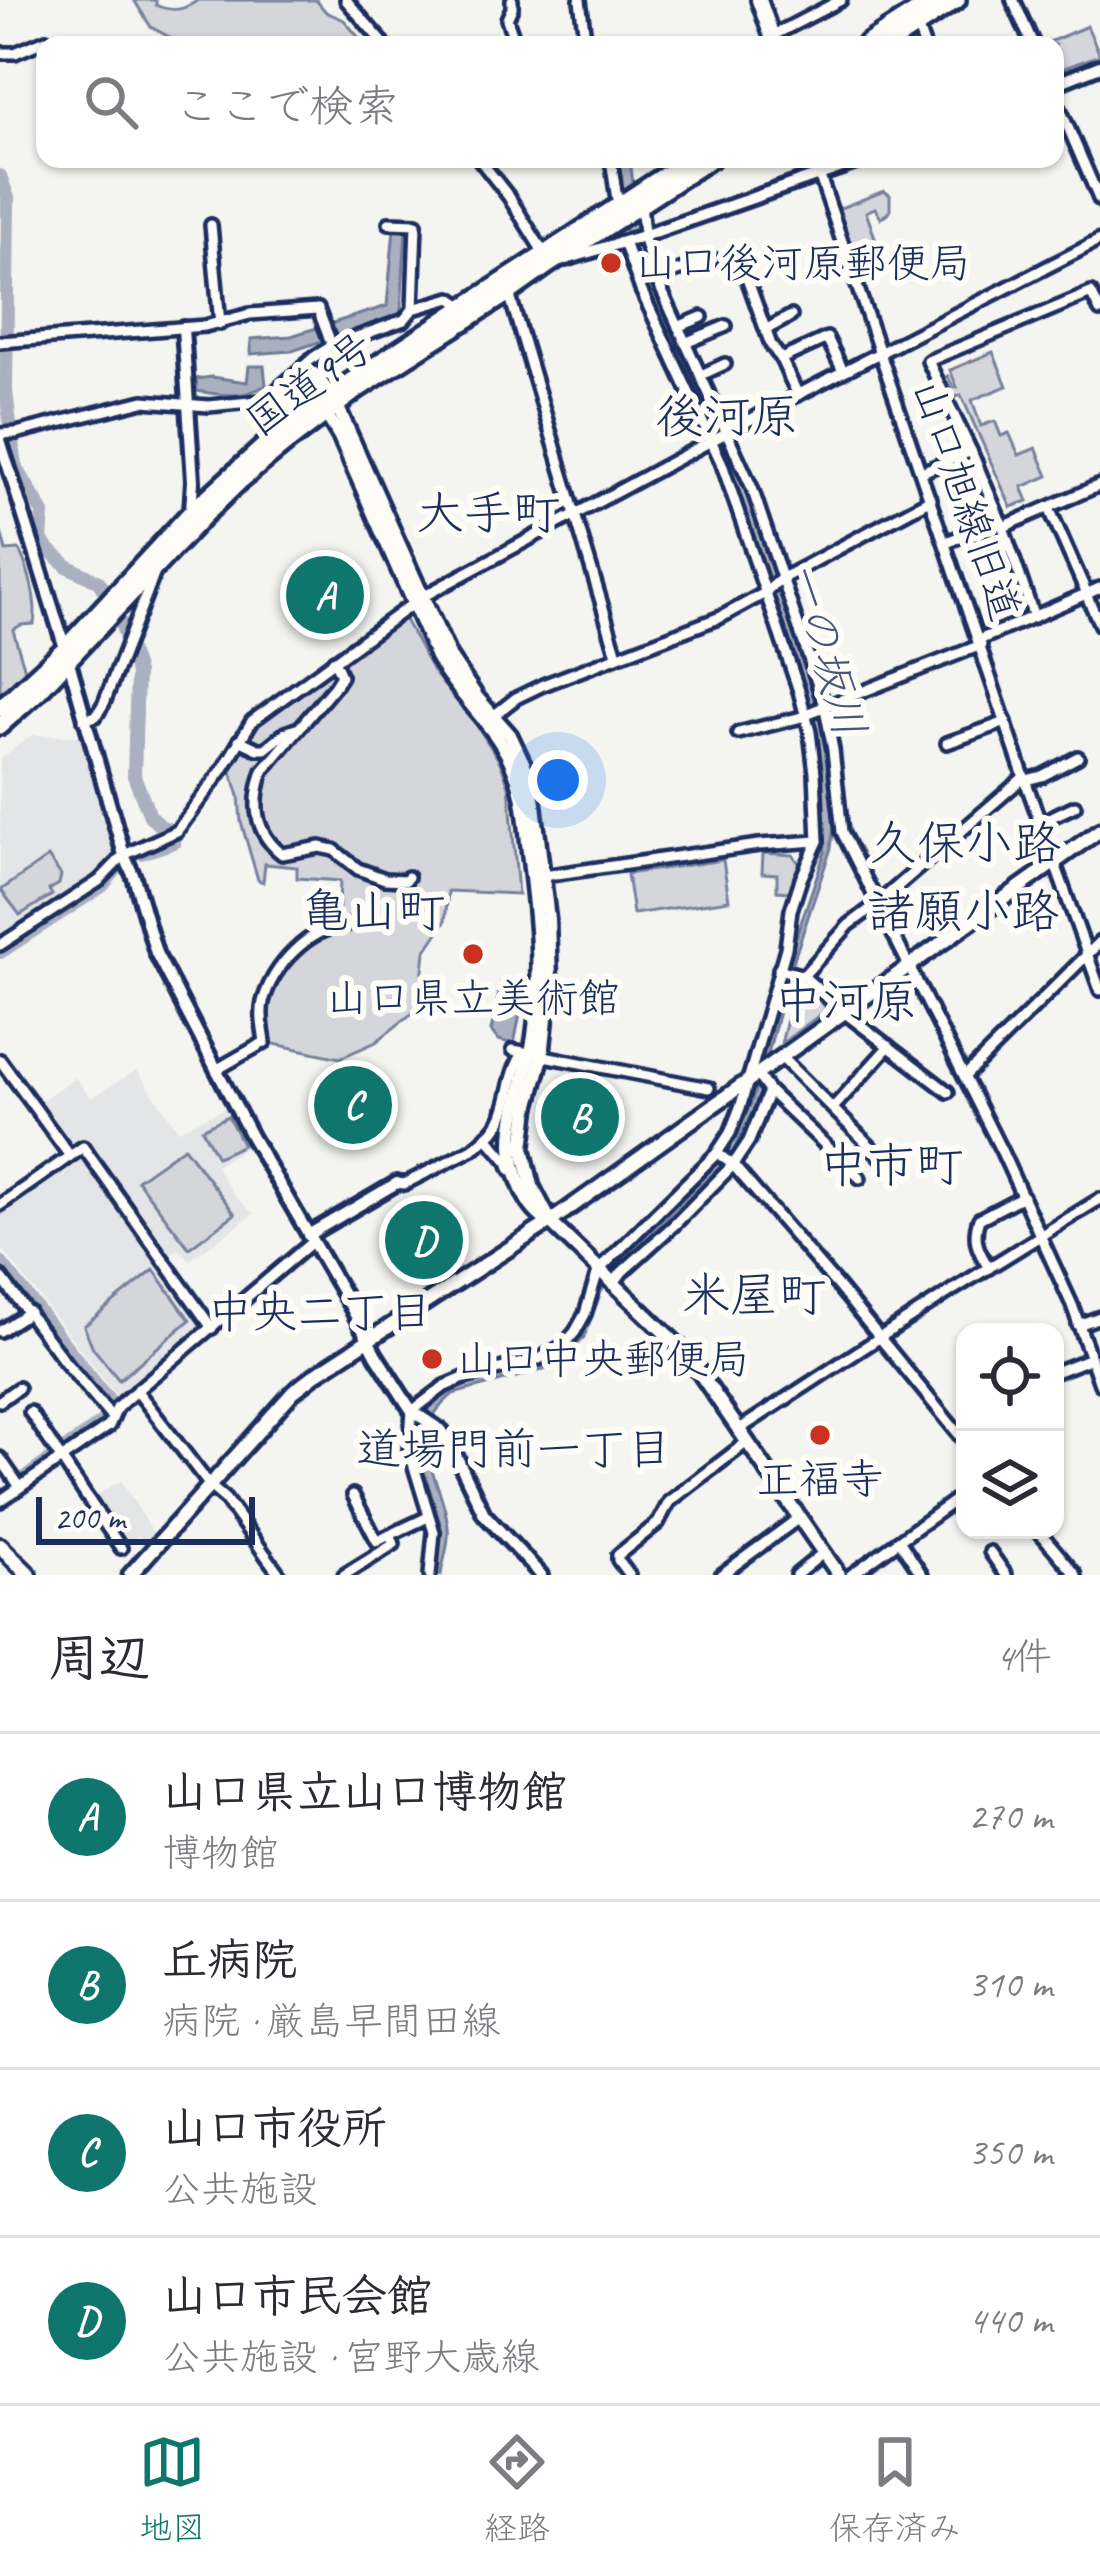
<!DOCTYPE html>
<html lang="ja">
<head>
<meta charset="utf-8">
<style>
  body { margin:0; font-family:Caveat,"Klee One",sans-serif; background:#f7f7f7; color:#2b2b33 }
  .controls { position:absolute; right:36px; bottom:36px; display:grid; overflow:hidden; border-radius:24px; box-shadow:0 3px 9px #0004 }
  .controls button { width:108px; height:108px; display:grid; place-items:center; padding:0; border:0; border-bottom:3px solid #e1e1e2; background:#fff; color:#2b2b33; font:60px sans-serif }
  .scale { position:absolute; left:36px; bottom:30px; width:219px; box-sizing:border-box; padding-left:12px; border:6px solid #1b2f5e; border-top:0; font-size:33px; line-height:42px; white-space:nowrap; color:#1b2f5e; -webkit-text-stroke:9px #fdfcf7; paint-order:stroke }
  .you { position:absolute; left:558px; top:780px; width:42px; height:42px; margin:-30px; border:9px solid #fff; border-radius:50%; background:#1a73e8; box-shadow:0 0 0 18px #1a73e833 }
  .badge { display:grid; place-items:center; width:78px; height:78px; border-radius:50%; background:#0f766e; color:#fff; font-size:39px; font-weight:700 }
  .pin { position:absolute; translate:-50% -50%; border:6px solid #fff; box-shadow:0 3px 12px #0006 }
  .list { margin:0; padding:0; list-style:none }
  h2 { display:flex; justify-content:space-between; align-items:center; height:156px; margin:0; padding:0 48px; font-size:51px }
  h2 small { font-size:39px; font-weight:400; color:#7c7c81 }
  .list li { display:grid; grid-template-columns:78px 1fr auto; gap:36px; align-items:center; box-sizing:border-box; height:168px; padding:0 48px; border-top:3px solid #e1e1e2 }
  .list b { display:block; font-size:45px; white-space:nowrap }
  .list p { margin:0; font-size:39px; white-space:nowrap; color:#7c7c81 }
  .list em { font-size:39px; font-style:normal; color:#7c7c81 }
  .icon { flex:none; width:66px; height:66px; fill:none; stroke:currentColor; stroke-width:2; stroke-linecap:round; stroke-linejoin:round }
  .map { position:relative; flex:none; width:1100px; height:1575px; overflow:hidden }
  .search { position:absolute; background:#fff; box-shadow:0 3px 9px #0004; left:36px; right:36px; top:36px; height:132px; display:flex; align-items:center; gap:30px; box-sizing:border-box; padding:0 42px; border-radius:24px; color:#7c7c81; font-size:45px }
  .sheet { height:828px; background:#fff }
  nav { display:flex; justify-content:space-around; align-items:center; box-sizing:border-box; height:168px; border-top:3px solid #e1e1e2; background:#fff; font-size:33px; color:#7c7c81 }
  nav a { display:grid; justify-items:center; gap:6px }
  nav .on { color:#0f766e }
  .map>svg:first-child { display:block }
  .built { fill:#e4e5e6 }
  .green { fill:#d4d6db; stroke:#78829c; stroke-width:3 }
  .water { fill:#aab0bf; stroke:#717c98; stroke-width:3 }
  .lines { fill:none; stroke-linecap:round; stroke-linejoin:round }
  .stream { stroke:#717c98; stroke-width:3 }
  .river { stroke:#aab0bf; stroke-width:14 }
  .minor-casing { stroke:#1b2f5e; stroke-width:18 }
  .tertiary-casing { stroke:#1b2f5e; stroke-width:20 }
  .secondary-casing { stroke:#1b2f5e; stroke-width:21 }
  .primary-casing { stroke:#1b2f5e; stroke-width:22 }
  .trunk-casing { stroke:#1b2f5e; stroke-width:24 }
  .minor { stroke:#fdfcf7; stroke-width:9 }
  .tertiary { stroke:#fdfcf7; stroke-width:10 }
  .secondary { stroke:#fdfcf7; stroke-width:12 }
  .primary { stroke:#fdfcf7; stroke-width:14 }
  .trunk { stroke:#fdfcf7; stroke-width:15 }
  .poi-dot { fill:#c8321e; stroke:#fdfcf7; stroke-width:4.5 }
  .labels { text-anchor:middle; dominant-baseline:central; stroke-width:12; stroke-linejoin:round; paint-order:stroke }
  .poi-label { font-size:42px; fill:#1b2f5e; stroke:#fdfcf7; text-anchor:start }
  .street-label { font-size:42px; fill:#1b2f5e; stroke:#fdfcf7 }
  .water-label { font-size:45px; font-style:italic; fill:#46567b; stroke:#fdfcf7 }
  .neighbourhood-label { font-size:45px; fill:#1b2f5e; stroke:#fdfcf7 }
  .quarter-label { font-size:48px; fill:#1b2f5e; stroke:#fdfcf7 }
</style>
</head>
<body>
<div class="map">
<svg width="1100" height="1575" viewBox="0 0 1100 1575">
  <rect width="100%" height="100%" fill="#f4f4f1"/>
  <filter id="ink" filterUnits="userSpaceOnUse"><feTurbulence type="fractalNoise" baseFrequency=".00833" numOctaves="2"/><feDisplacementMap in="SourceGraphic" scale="24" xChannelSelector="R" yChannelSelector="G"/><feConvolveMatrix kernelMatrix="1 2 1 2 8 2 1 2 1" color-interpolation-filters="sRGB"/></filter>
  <g filter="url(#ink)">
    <g class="built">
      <path d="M32 735 81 736 115 847V860L92 882 0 939V759Z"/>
      <path d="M137 1070 178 1130 227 1107 248 1146 215 1166 235 1196 254 1214 190 1260 178 1249 167 1257 85 1143 69 1151 35 1105 75 1077 91 1098Z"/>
      <path d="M80 1152H84L206 1324 117 1397 0 1246V1211Z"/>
      <path d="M121 1481 154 1534 145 1543 138 1536 123 1548 92 1498Z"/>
    </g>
    <g class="green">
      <path d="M134 0H156V5C171 12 184 11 198 0H316L326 12 344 20 365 45H184L151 27Z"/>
      <path d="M1087 26 1100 55 1059 70 1055 61V45L1047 43Z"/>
      <path d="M884 191 890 195V211L881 218 875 208 866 212 878 246 858 251 855 246 848 244 838 209Z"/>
      <path d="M993 352 1007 386 972 400 981 426 995 421 1001 436 1009 433 1019 455 1036 448 1048 476 1022 487 1028 501 1011 507 961 395 951 399 943 379 948 376 953 387H957L950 370Z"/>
      <path d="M0 528 6 551 19 550C29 569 38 603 34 624L21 625 13 630 25 670 0 694Z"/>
      <path d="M404 618 434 673 476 724 500 762 509 786 518 894 448 891 445 922 425 952 419 1008 376 1042 340 1058 265 1042 264 1002 289 956 338 924 340 881 297 878V867L265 864 263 882 258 880 241 822 239 796 230 768 253 725Z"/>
      <path d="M763 853 793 855 800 864 789 892 777 891V874L762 873Z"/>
      <path d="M48 857 61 875 59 884 49 890 52 895 20 915 1 890Z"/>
      <path d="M723 860 729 900 633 914 627 874Z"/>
      <path d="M797 978 825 1002V1011L781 1044Z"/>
      <path d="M228 1116 243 1145 217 1157 202 1129Z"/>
      <path d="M184 1147 235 1214 189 1248 137 1180Z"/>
      <path d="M154 1270 190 1320 119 1380 93 1348 84 1326Z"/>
    </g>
    <g class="water">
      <path d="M619 159H630L640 241 666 315 739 471 817 703 827 748 830 781 834 827 831 848 789 974 768 1053 760 1097 731 1156 616 1268 601 1292 584 1337 568 1356 542 1370 453 1394C398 1440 443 1473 448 1527 450 1544 443 1559 441 1575H435L442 1530 421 1462 418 1423 441 1394 465 1382 546 1361 570 1345 578 1336 600 1284 616 1259 726 1153 737 1134 752 1101 784 973 825 852 819 756 811 715 730 473 648 296 625 230Z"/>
      <path d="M394 228 406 229 401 311 398 316 292 351 251 354V339L291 336 387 306Z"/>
      <path d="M249 366H264L266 385C243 399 222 395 197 391L196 379 212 377 247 382Z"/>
      <path d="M501 983 522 984V993L519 994V1003L522 1004 514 1044 498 1040 491 1031Z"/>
    </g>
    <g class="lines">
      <path class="stream" d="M980 454 983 459"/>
      <g class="river">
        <path d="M0 176 8 198 6 391 15 465 43 513 41 538 45 546 67 566 99 582 104 590"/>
        <path d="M121 623 137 673 134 776 150 816 160 826 170 830 174 842 141 853"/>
        <path d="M0 952 102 886 118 867"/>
        <path d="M0 1262 113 1406 106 1420 24 1479"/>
      </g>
      <defs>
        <g id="minor">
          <path d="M346 0 385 45"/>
          <path d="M512 0V8L507 19 516 45"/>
          <path d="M580 0 586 45"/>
          <path d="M917 26 924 45"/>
          <path d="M772 36 841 0"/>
          <path d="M0 53H15L46 40"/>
          <path d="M1055 97 1100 201"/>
          <path d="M479 159 509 197 547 258"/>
          <path d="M611 159 618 206"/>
          <path d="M814 159 1024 777 1100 990"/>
          <path d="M641 204 645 243 656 278 752 488 815 676 825 708 833 750 842 832 1002 1152 1072 1305 1100 1384"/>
          <path d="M389 223 416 224 413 309"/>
          <path d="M211 225 220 324"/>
          <path d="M745 273 771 345 781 359"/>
          <path d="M656 278 713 259"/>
          <path d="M509 293 617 655"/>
          <path d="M678 327 702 317"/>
          <path d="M767 329 791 316"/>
          <path d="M0 342 205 326 250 314 318 309 332 346"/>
          <path d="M685 343 726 326"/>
          <path d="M701 375 725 364"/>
          <path d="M798 395 781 359 827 338 843 371"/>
          <path d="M0 434 16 433 143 401 209 406 260 401 269 397 314 357 332 346 404 320 413 309 451 298 464 307"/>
          <path d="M922 472 971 451"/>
          <path d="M1049 508 1087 594"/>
          <path d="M1003 527 1100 485"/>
          <path d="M946 542 1001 521"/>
          <path d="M1086 594 1100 625"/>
          <path d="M1034 617 1003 527 971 451 928 361 1091 293 1100 311"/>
          <path d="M979 640 1100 588"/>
          <path d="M334 660 341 676 334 687 263 771C252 803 254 832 282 854L320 847 334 850 358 869 385 879 406 880 408 877"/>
          <path d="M806 714 981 645"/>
          <path d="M492 717 516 698 543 685 721 617 765 593 781 579 931 499"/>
          <path d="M84 720 96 716 104 703 155 572"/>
          <path d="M738 733 806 716"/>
          <path d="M239 740 258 749H265L285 733 296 729"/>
          <path d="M947 743 1006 722"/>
          <path d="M1026 780 1042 776 1078 757"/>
          <path d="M1041 822 1075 806"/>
          <path d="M543 876 759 845 818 841"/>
          <path d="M0 945 99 881 124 855 177 831 223 769 252 721 422 597 772 408 1100 240"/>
          <path d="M779 969 803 976 845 1013 948 1092"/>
          <path d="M803 976 849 925 877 904 1024 777"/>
          <path d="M513 1050 709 1088"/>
          <path d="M782 1058 882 1158"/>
          <path d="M0 1060 70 1156"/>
          <path d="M216 1070 265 1042C263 1029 260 1015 263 1002 273 966 308 928 346 925"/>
          <path d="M758 1076 769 1091 860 1178"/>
          <path d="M965 1076 1100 942"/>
          <path d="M833 1108 889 1046"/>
          <path d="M717 1153 733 1165 836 1284 965 1442"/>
          <path d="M397 1183 404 1184 473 1149 487 1137 508 1162 511 1170"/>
          <path d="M0 1205 83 1147 212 1328"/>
          <path d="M989 1268C978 1251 972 1239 979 1219L1023 1196"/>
          <path d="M0 1276 65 1362 112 1418"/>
          <path d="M613 1284 622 1272 674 1225 733 1165 749 1141 769 1091"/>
          <path d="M1078 1325 1100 1317"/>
          <path d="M0 1331 29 1312"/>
          <path d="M1055 1372 1091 1358"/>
          <path d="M137 1391 211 1487 225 1499 280 1575"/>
          <path d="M0 1401 18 1388"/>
          <path d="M30 1412 121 1548"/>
          <path d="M738 1430 951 1291 1100 1199"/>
          <path d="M0 1458 20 1487"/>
          <path d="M353 1495 377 1541 390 1535"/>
          <path d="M0 1501 109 1426 117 1408 124 1401 312 1242"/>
          <path d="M1038 1530 1076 1575"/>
          <path d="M900 1542 922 1575"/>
          <path d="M990 1552 1006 1575"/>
          <path d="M344 1575 394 1544 390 1535 428 1517"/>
          <path d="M430 1575 434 1532 409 1450 412 1411 445 1386 464 1378 539 1359 563 1346 575 1332 585 1314 598 1271 717 1153 730 1133 741 1105 786 948 791 910 801 879 818 841 815 773 810 732 799 691 722 464 641 290 624 242"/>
          <path d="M629 1575 618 1560V1555L658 1523 669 1502 747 1442"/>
          <path d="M721 1575 799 1518"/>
          <path d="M796 1575 823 1553"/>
          <path d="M851 1575 965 1493"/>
        </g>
        <g id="tertiary">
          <path d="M1013 0 1033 45"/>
          <path d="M1055 84 1100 66"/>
          <path d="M566 259 640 237 865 159"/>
          <path d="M183 328 193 481 191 510"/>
          <path d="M302 370 315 373 331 394"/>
          <path d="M302 370 319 402"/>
          <path d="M0 440 65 648 124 855 134 877 156 953 251 1136 351 1307 376 1355 406 1402 412 1411 442 1431 449 1441 484 1514 541 1575"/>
          <path d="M487 1137C513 1117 505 1079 524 1053"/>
          <path d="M308 1235 397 1183"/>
        </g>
        <g id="secondary">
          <path d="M335 401 449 656 478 699 510 735 526 769 532 788 548 919 550 980 542 1057 528 1108 523 1148 532 1186 550 1221"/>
          <path d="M322 407 340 437 437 657C459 698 499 727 515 771 525 796 526 825 529 852 537 917 543 971 534 1036 529 1072 512 1107 512 1144 512 1171 525 1210 550 1222L686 1353 839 1575"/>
          <path d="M130 1575 293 1392 316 1374 550 1222 1100 830"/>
        </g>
        <g id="primary">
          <path d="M759 0 775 45"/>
          <path d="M0 1546 29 1575"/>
        </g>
        <g id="trunk">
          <path d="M864 45 934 0"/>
          <path d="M888 45 957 0"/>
          <path d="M0 708 65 648 191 512 267 443 319 402 689 159"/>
          <path d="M0 726 37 693 204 516 239 482 287 443 357 390 509 293 550 264 711 159"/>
        </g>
      </defs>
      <use href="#minor" class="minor-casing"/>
      <use href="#tertiary" class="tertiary-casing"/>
      <use href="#secondary" class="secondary-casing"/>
      <use href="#primary" class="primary-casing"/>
      <use href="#trunk" class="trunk-casing"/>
      <use href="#minor" class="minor"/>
      <use href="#tertiary" class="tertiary"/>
      <use href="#secondary" class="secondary"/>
      <use href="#primary" class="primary"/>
      <use href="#trunk" class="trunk"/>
    </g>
  </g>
  <g class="poi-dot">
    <circle cx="611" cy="263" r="12"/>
    <circle cx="473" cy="954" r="12"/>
    <circle cx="432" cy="1359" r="12"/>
    <circle cx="820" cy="1435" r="12"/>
  </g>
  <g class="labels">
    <g class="poi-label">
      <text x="635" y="263">山口後河原郵便局</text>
      <text x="473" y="998" text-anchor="middle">山口県立美術館</text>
      <text x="456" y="1359">山口中央郵便局</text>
      <text x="820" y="1479" text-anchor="middle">正福寺</text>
    </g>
    <g class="street-label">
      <text transform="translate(310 384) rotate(-36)">国道9号</text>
      <text transform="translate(966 500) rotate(71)">山口旭線旧道</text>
    </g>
    <g class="water-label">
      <text transform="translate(826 649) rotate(74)">一の坂川</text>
    </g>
    <g class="neighbourhood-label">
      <text x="320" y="1312">中央二丁目</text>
      <text x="514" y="1449">道場門前一丁目</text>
    </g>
    <g class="quarter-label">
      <text x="727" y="416">後河原</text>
      <text x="488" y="513">大手町</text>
      <text x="965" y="843">久保小路</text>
      <text x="373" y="911">亀山町</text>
      <text x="963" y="911">諸願小路</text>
      <text x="846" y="1001">中河原</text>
      <text x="891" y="1165">中市町</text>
      <text x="754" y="1295">米屋町</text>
    </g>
  </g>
</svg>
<div class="controls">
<button><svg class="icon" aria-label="locate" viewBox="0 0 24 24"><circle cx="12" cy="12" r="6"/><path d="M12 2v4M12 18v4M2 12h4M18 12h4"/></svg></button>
<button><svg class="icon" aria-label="layers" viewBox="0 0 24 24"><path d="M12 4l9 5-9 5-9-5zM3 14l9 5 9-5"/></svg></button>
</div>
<div class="scale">200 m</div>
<div class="you"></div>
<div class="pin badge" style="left:325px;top:595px">A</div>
<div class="pin badge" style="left:580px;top:1117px">B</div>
<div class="pin badge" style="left:353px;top:1105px">C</div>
<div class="pin badge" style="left:424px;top:1240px">D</div>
<div class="search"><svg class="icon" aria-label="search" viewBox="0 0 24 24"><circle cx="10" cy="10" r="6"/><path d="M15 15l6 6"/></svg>ここで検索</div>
</div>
<section class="sheet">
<h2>周辺<small>4件</small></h2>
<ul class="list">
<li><span class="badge">A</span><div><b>山口県立山口博物館</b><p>博物館</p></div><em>270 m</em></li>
<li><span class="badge">B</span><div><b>丘病院</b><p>病院 · 厳島早間田線</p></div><em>310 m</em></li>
<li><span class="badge">C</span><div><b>山口市役所</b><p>公共施設</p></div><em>350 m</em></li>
<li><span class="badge">D</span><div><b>山口市民会館</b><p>公共施設 · 宮野大歳線</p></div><em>440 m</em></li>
</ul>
</section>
<nav>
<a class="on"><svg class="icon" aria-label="map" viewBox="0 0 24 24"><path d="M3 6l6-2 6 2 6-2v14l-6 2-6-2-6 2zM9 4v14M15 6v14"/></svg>地図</a>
<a><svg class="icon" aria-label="directions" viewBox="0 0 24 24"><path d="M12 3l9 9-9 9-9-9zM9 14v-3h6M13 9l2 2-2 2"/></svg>経路</a>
<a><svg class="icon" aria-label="saved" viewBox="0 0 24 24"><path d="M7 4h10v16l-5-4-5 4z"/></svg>保存済み</a>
</nav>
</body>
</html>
